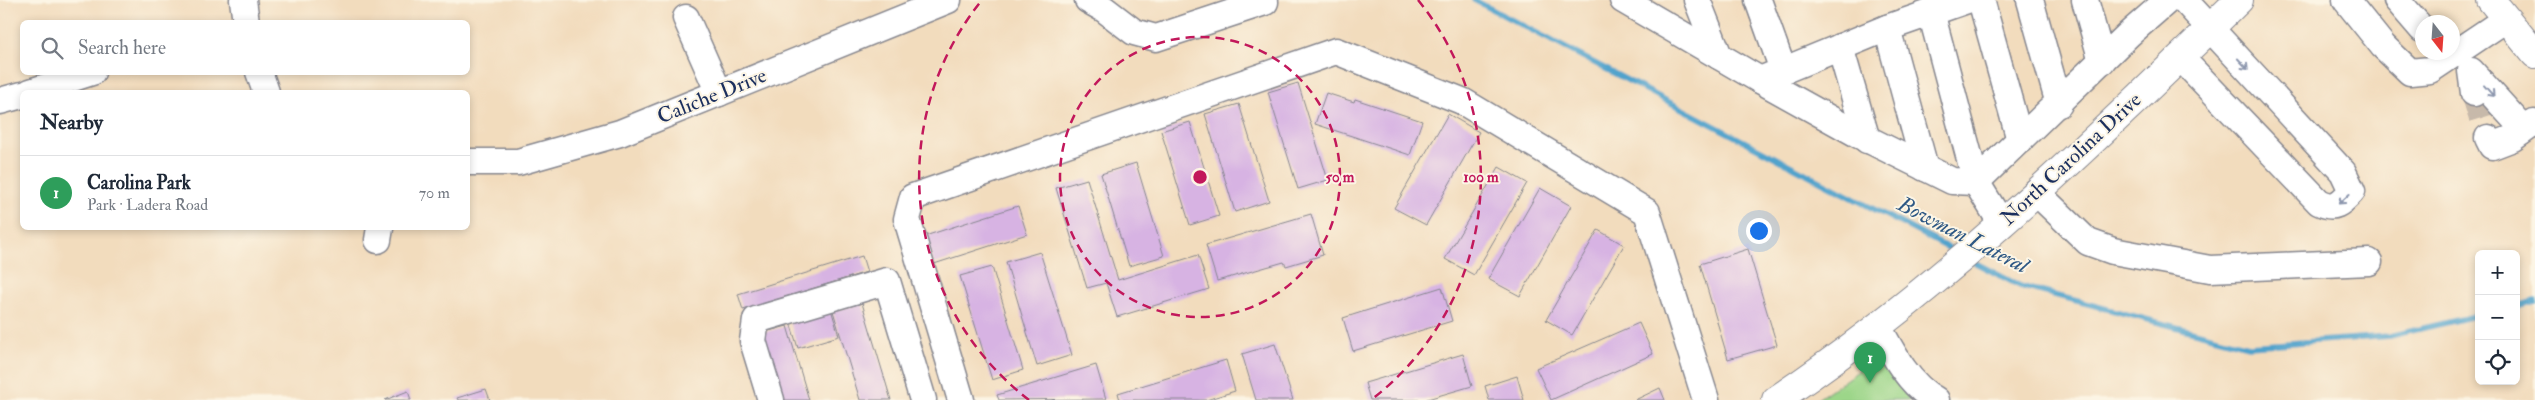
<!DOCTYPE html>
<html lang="en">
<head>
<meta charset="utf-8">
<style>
  body { margin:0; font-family:"IM FELL Double Pica",serif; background:#f2f2f3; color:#1f2937 }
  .controls { position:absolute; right:15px; bottom:15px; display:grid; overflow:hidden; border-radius:8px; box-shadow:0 2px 8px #0003 }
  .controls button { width:45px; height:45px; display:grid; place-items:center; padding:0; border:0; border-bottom:1px solid #e0e1e3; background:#fff; color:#1f2937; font:25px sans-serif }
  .compass { position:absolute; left:2415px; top:15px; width:45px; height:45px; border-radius:50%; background:#fff; box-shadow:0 2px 8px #0003; rotate:163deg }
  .you { position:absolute; left:1758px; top:230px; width:18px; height:18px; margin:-12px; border:4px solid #fff; border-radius:50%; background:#1a73e8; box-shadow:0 0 0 8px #1a73e833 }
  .badge { display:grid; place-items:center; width:32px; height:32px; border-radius:50%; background:#d93025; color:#fff; font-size:16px; font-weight:700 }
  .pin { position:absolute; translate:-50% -41px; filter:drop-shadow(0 1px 2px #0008) }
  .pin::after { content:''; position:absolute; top:26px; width:18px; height:15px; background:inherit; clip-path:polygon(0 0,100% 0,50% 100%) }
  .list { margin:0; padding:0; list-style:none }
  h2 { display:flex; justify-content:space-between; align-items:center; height:65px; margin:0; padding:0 20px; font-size:21px }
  h2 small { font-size:16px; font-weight:400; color:#747a83 }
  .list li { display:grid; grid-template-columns:32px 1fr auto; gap:15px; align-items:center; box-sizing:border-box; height:75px; padding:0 20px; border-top:1px solid #e0e1e3 }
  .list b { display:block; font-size:19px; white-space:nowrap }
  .list p { margin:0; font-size:16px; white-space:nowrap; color:#747a83 }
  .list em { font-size:16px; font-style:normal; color:#747a83 }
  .icon { flex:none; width:28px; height:28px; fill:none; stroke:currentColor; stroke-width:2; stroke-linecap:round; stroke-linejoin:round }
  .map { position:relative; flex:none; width:2535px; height:400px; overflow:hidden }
  .search { position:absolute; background:#fff; box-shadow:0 2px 8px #0003; left:20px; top:20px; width:450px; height:55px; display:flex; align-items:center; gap:12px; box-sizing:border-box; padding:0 18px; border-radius:8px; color:#747a83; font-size:19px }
  .panel { position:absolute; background:#fff; box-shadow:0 2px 8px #0003; left:20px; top:90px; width:450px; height:140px; border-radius:8px }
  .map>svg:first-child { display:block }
  .green { fill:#9cd689; stroke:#5c8274 }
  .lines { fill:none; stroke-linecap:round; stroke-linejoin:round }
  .stream { stroke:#51a3cc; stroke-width:5.5 }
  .building { fill:#d7b3e3 }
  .minor-tunnel { stroke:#c7b9aa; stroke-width:26; stroke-dasharray:26 13; stroke-linecap:butt }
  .minor-casing { stroke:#86868e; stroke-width:29 }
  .major-casing { stroke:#86868e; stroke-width:30 }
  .minor { stroke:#fff; stroke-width:26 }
  .major { stroke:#fff; stroke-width:28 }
  .oneway { stroke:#8d97ae }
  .ring { fill:none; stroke:#c2185b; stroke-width:2.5; stroke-dasharray:9 6 }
  .labels { text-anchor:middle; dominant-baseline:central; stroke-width:4; stroke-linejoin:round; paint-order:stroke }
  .street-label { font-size:21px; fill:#1b2f5e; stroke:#fcf5e5 }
  .water-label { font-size:22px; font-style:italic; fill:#2e5884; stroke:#fcf5e5 }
  .centre { fill:#c2185b; stroke:#fcf5e5; stroke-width:2.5 }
  .ring-label { font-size:15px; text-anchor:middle; font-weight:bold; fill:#c2185b; stroke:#fcf5e5; stroke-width:4; stroke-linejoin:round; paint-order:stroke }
</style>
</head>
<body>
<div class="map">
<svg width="2535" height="400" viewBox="0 0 2535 400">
  <rect width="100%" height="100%" fill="#fcf5e5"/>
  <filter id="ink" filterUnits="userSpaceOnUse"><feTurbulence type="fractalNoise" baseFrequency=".02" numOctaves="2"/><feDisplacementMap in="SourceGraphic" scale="10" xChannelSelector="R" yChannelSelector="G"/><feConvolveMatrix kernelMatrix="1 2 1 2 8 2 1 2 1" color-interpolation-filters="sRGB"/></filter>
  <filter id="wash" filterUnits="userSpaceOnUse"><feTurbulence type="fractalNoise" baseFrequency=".0096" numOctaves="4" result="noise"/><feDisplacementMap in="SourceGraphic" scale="20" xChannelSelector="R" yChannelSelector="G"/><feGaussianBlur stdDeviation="1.12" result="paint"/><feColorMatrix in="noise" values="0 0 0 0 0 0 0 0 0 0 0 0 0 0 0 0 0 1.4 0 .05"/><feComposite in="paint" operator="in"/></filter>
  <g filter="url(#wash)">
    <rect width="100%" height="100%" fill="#f2dcbd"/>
    <path class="green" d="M1870 363 1886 365 1910 400H1816Z"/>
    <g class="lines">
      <g class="stream">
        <path d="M1474 0 1956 252"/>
        <path d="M1970 260 2020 286 2248 346 2390 336 2479 315"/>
        <path d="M2516 306 2535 301"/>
      </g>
    </g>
    <g id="blocks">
      <g class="building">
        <path d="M1298 83 1328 180 1298 189 1268 92Z"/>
        <path d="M1326 93 1354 102 1355 99 1422 121 1410 155 1315 124Z"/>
        <path d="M1239 104 1269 201 1235 212 1205 114Z"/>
        <path d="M1448 114 1479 132 1426 225 1394 208Z"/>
        <path d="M1190 122 1219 216 1190 225 1161 131Z"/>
        <path d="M1136 163 1164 256 1129 266 1101 174Z"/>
        <path d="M1499 167 1527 183 1474 275 1445 259Z"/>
        <path d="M1087 179 1118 280 1198 255 1209 289 1117 317 1106 283 1087 288 1056 188Z"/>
        <path d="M1540 188 1571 206 1520 296 1488 279Z"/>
        <path d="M1018 206 1027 234 934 264 925 236Z"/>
        <path d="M1311 214 1323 255 1286 266 1284 262 1217 281 1206 245Z"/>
        <path d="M1598 230 1624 245 1572 335 1546 320Z"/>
        <path d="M1748 249 1777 345 1728 359 1700 264Z"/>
        <path d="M1040 252 1072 355 1037 366 1006 262Z"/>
        <path d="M862 256 867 272 743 310 738 294Z"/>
        <path d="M992 267 1023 370 992 380 960 276Z"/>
        <path d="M1442 287 1452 321 1353 351 1343 318Z"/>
        <path d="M862 303 891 400H860L833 311Z"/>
        <path d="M831 309 839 336 798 348 790 322Z"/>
        <path d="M1639 323 1653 354 1551 400 1536 368Z"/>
        <path d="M787 326 809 400H778L758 334Z"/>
        <path d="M1275 344 1293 400H1256L1242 354Z"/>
        <path d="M1463 354 1472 386 1424 400H1370L1365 383Z"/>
        <path d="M1226 360 1235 391 1206 400H1120L1118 393Z"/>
        <path d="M1096 365 1106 399 999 400 997 395Z"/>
        <path d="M1517 376 1524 400H1489L1485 386Z"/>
        <path d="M1660 388 1665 400H1635Z"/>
        <path d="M486 389 490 400H458L457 398Z"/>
        <path d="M408 391 411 400H385Z"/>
      </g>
    </g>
  </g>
  <g filter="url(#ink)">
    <use href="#blocks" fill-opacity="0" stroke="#86868e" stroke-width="1"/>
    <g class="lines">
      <path class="minor-tunnel" d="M2474 93 2488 138"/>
      <defs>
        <g id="minor">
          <path d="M243 0 246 22"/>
          <path d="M1088 0 1104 9 1134 32 1156 38 1265 2"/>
          <path d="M1623 0 1760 80"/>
          <path d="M1697 0 1719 56"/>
          <path d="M1758 0 1783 70"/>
          <path d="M1967 0 1887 28 1760 80 1859 135 1952 181 1976 182 2129 34 2168 0"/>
          <path d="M1981 0 2020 140"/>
          <path d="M2030 0 2059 104"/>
          <path d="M2085 0 2102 61"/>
          <path d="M2346 0 2383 46 2410 72 2430 70 2506 19"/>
          <path d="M2397 0 2422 29"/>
          <path d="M1931 12 1976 182 2002 224"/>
          <path d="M686 18 719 93"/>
          <path d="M1887 28 1925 168"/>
          <path d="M1840 47 1867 140"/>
          <path d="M2180 57 2319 202C2335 210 2341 203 2352 191L2343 172 2184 0"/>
          <path d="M259 72 266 92"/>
          <path d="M30 92 92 72"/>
          <path d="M2474 93 2471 71 2520 125 2521 132"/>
          <path d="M0 101 22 95"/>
          <path d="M2488 138 2492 146 2513 138 2534 123"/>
          <path d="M468 162H518L620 133 948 0"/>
          <path d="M2036 192 2088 242 2113 251 2210 269 2369 262"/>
          <path d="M378 240 380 228"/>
          <path d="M1879 328C1893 354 1909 385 1936 400"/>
          <path d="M771 400 753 341 756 320 887 281 923 400"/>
          <path d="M961 400 907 219 913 197 1336 51 1462 101 1647 212 1706 400"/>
        </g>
        <g id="major">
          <path d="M2491 0 2535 54"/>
          <path d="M1776 400C1946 286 2093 142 2239 0"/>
        </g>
      </defs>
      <use href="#minor" class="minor-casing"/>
      <use href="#major" class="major-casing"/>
      <use href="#minor" class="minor"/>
      <use href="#major" class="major"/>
    </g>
    <defs><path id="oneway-shaft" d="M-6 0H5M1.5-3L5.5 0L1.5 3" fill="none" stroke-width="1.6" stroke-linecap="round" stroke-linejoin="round" transform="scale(1.25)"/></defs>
    <g class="oneway">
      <use href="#oneway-shaft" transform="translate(2243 64) rotate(47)"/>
      <use href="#oneway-shaft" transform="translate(2489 91) rotate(48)"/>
      <use href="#oneway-shaft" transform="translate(2344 199) rotate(138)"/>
    </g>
  </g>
  <g class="ring">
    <circle cx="1200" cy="177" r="140"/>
    <path d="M1029 400A281 281 0 0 1 982 0M1418 0A281 281 0 0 1 1371 400"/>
  </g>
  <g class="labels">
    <g class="street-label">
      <text transform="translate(712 96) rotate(-22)">Caliche Drive</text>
      <text transform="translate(2071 159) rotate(-43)">North Carolina Drive</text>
    </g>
    <g class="water-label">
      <text transform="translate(1963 235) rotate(27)">Bowman Lateral</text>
    </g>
  </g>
  <circle cx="1200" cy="177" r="8" class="centre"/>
  <g class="ring-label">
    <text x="1340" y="182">50 m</text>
    <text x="1481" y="182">100 m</text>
  </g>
</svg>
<div class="controls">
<button>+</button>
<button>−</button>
<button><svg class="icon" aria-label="locate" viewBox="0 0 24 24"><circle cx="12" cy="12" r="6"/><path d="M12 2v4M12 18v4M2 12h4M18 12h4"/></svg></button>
</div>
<svg class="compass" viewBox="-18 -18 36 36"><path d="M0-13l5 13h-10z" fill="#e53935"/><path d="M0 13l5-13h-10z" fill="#747a83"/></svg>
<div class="you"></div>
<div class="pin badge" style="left:1870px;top:383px;background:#2e9e5b">1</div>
<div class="search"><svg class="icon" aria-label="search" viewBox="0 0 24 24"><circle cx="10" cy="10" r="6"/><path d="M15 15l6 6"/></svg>Search here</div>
<section class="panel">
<h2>Nearby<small></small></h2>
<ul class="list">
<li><span class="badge" style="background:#2e9e5b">1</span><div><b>Carolina Park</b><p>Park · Ladera Road</p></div><em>70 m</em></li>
</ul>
</section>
</div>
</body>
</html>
